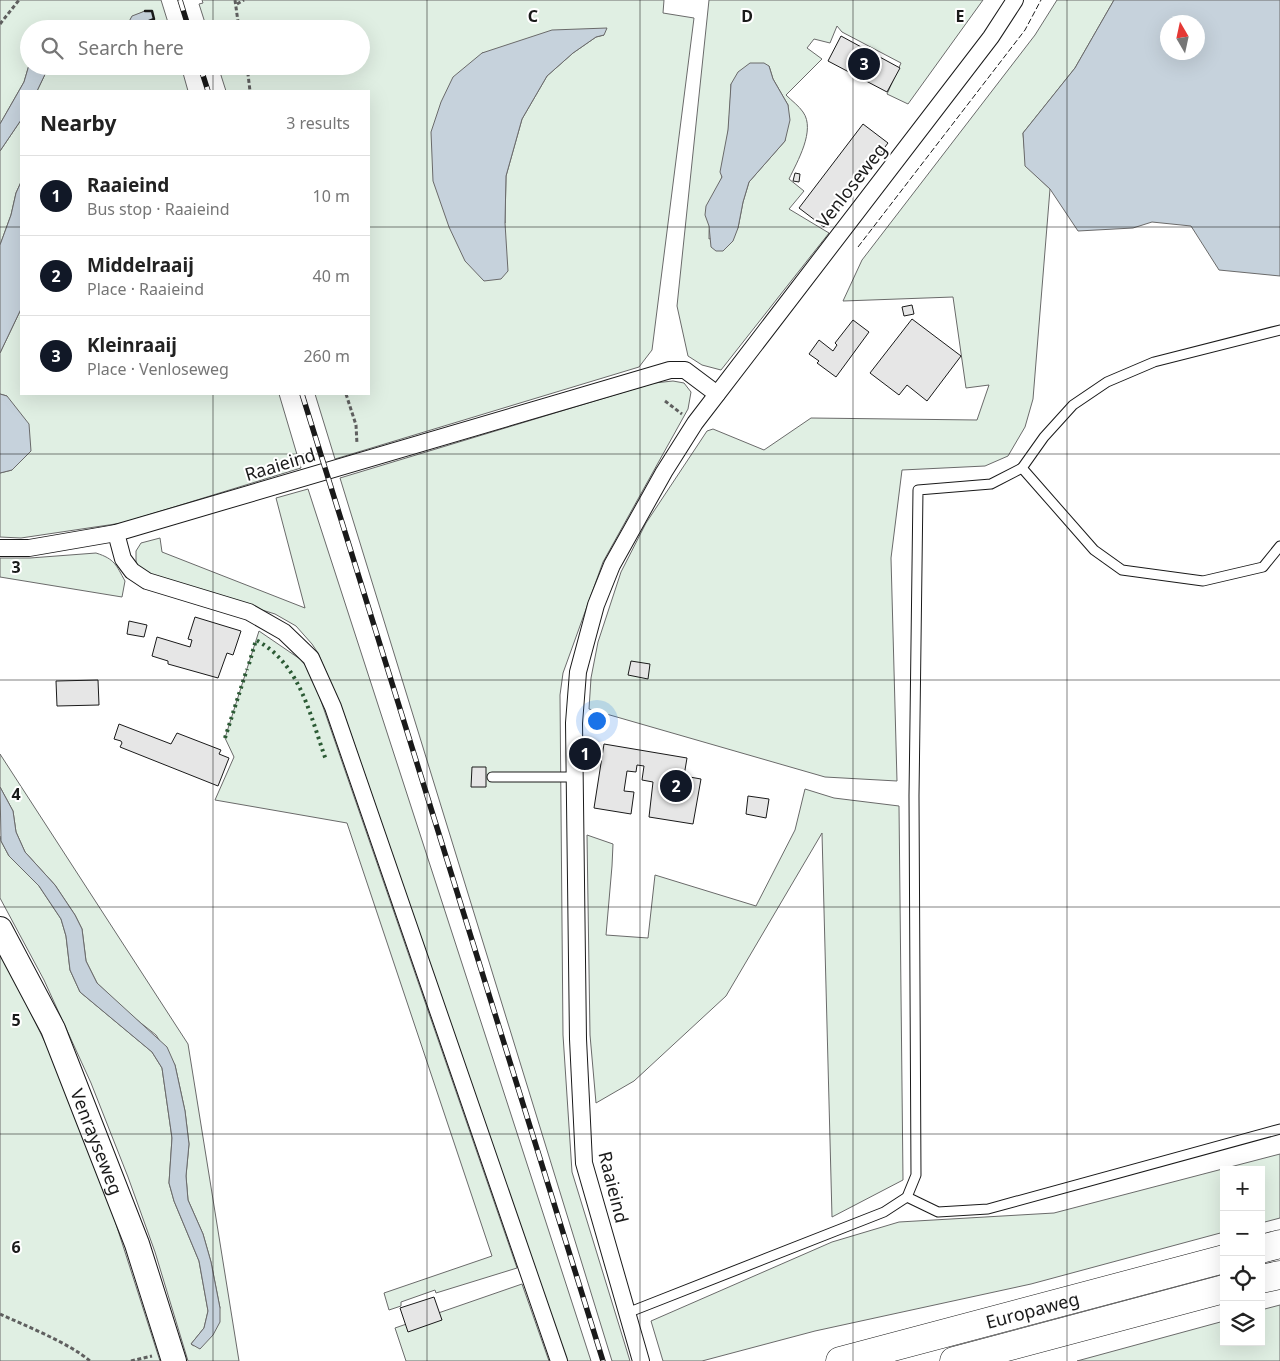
<!DOCTYPE html>
<html lang="en">
<head>
<meta charset="utf-8">
<style>
  body { margin:0; font-family:"Noto Sans",sans-serif; background:#f2f2f2; color:#222 }
  .controls { position:absolute; right:15px; bottom:15px; display:grid; overflow:hidden; border-radius:0px; box-shadow:0 5px 20px #0002 }
  .controls button { width:45px; height:45px; display:grid; place-items:center; padding:0; border:0; border-bottom:1px solid #e0e0e0; background:#fff; color:#222; font:25px sans-serif }
  .compass { position:absolute; left:1160px; top:15px; width:45px; height:45px; border-radius:50%; background:#fff; box-shadow:0 5px 20px #0002; rotate:351deg }
  .you { position:absolute; left:596px; top:720px; width:18px; height:18px; margin:-12px; border:4px solid #fff; border-radius:50%; background:#1a73e8; box-shadow:0 0 0 8px #1a73e833 }
  .badge { display:grid; place-items:center; width:32px; height:32px; border-radius:50%; background:#111827; color:#fff; font-size:16px; font-weight:700 }
  .pin { position:absolute; translate:-50% -50%; border:2px solid #fff; box-shadow:0 1px 5px #0006 }
  .list { margin:0; padding:0; list-style:none }
  h2 { display:flex; justify-content:space-between; align-items:center; height:65px; margin:0; padding:0 20px; font-size:21px }
  h2 small { font-size:16px; font-weight:400; color:#767676 }
  .list li { display:grid; grid-template-columns:32px 1fr auto; gap:15px; align-items:center; box-sizing:border-box; height:80px; padding:0 20px; border-top:1px solid #e0e0e0 }
  .list b { display:block; font-size:19px; white-space:nowrap }
  .list p { margin:0; font-size:16px; white-space:nowrap; color:#767676 }
  .list em { font-size:16px; font-style:normal; color:#767676 }
  .icon { flex:none; width:28px; height:28px; fill:none; stroke:currentColor; stroke-width:2; stroke-linecap:round; stroke-linejoin:round }
  .map { position:relative; flex:none; width:1280px; height:1361px; overflow:hidden }
  .search { position:absolute; background:#fff; box-shadow:0 5px 20px #0002; left:20px; top:20px; width:350px; height:55px; display:flex; align-items:center; gap:12px; box-sizing:border-box; padding:0 18px; border-radius:28px; color:#767676; font-size:19px }
  .panel { position:absolute; background:#fff; box-shadow:0 5px 20px #0002; left:20px; top:90px; width:350px; height:305px; border-radius:0px }
  .map>svg:first-child { display:block }
  .green { fill:#e0efe3; stroke:#6a6a6a; fill-rule:evenodd }
  .water { fill:#c6d2dc; stroke:#6a6a6a; fill-rule:evenodd }
  .building { fill:#e6e6e6; stroke:#1a1a1a }
  .lines { fill:none; stroke-linecap:round; stroke-linejoin:round }
  .lane-casing { stroke:#1a1a1a; stroke-width:11 }
  .street-casing { stroke:#1a1a1a; stroke-width:18 }
  .secondary-casing { stroke:#1a1a1a; stroke-width:26 }
  .highway-casing { stroke:#1a1a1a; stroke-width:29 }
  .path { stroke:#5f5f5f; stroke-width:3; stroke-dasharray:4 2.5; stroke-linecap:butt }
  .lane { stroke:#fff; stroke-width:9 }
  .street { stroke:#fff; stroke-width:16 }
  .secondary { stroke:#fff; stroke-width:24 }
  .highway { stroke:#fff; stroke-width:28 }
  .rail-casing { stroke:#1a1a1a; stroke-width:5.5 }
  .rail { stroke:#fff; stroke-width:4; stroke-dasharray:11; stroke-linecap:butt }
  .hedge { stroke:#2b5a34; stroke-width:4; stroke-dasharray:2.5 4; stroke-linecap:butt }
  .fence { stroke:#1a1a1a; stroke-width:1; stroke-dasharray:6 2.5; stroke-linecap:butt }
  .wall { stroke:#1a1a1a; stroke-width:2.5 }
  .grid { fill:none; stroke:#1a1a1a; stroke-width:1; stroke-opacity:0.55 }
  .labels { text-anchor:middle; dominant-baseline:central; stroke-width:4; stroke-linejoin:round; paint-order:stroke }
  .street-label { font-size:18px; fill:#1a1a1a; stroke:#fff }
  .grid-label { font-size:16px; text-anchor:middle; font-weight:bold; fill:#1a1a1a; stroke:#fff; stroke-width:4; stroke-linejoin:round; paint-order:stroke }
</style>
</head>
<body>
<div class="map">
<svg width="1280" height="1361" viewBox="0 0 1280 1361">
  <rect width="100%" height="100%" fill="#fff"/>
  <g class="green">
    <path d="M0 0H161L170 29H139L142 22H147L145 11 132 17 125 29H29V65L24 82 0 124Z"/>
    <path d="M202 0H664L663 13 694 18 652 350 639 367 335 459 315 394H369V91H226L218 66H361V29H207L199 4 203 3ZM604 35 596 37 573 53 547 76 522 119 506 176 505 223 482 53Z"/>
    <path d="M709 0H983L908 104 887 94 901 63 842 32 837 26 830 43 814 39 807 48 822 59 786 95C792 101 799 106 803 112 816 130 797 162 789 179L804 191 789 209 829 233 721 370 702 365 688 356 677 306ZM769 66 773 79 788 105 785 141 749 182 743 202 738 228 709 239C708 217 718 197 722 176 728 145 730 114 731 84Z"/>
    <path d="M1057 0H1114L1075 68 1023 133 1026 166 1050 189 1033 399 1025 427 1008 456 985 466 902 470 891 558 897 781 825 777 589 709 591 678 598 642 621 572 646 523 707 431 713 429 764 450 811 418 977 420 989 385 966 388 953 297 843 301 862 260 1035 35Z"/>
    <path d="M49 66H181L188 91H37Z"/>
    <path d="M21 120V182L16 193 11 215 0 245V151Z"/>
    <path d="M21 309V394H279L301 468 122 523 21 538 0 537V473L12 470 7 396 0 394V353Z"/>
    <path d="M673 381 684 383 691 392 688 409 603 562 563 673 560 695 563 1035 572 1172 630 1361H612L340 478 654 383Z"/>
    <path d="M308 489 591 1361H566L345 717 318 653 312 644 296 626 275 614 149 575 136 564V551L141 543 160 538 162 552 305 608 276 498Z"/>
    <path d="M96 553C115 559 116 565 125 581L122 597 0 577V558H30Z"/>
    <path d="M259 631 300 659 311 672 517 1268 436 1293 435 1290 401 1302V1306L389 1310 384 1293 492 1256 347 823 215 800 234 757 225 738Z"/>
    <path d="M0 754 188 1044 239 1361H188L155 1252 128 1177 91 1083 44 980 0 898V836L1 841 9 856 39 886 61 919 66 936 70 970 80 992 152 1052 162 1068 172 1138 169 1183 174 1201 199 1261 208 1311 204 1328 191 1344 194 1346 220 1308 211 1262 203 1234 188 1200 186 1176 189 1144 185 1111 175 1065 156 1035 127 1012 97 983 86 961 82 929 75 915 55 885 25 852 16 832 13 811 0 787Z"/>
    <path d="M805 789 834 798 899 806 903 1180 832 1217 822 833 726 996 634 1081 596 1103 590 1035 587 835 613 844 612 866 606 935 648 938 655 875 756 906 795 830Z"/>
    <path d="M0 951 81 1115 160 1361H0Z"/>
    <path d="M1280 1154V1218L1261 1223V1170H1224V1232L1031 1284 815 1331 702 1361H663L651 1321 832 1242 899 1222 1054 1213Z"/>
    <path d="M522 1284 549 1361H406L395 1328Z"/>
    <path d="M1280 1305V1361H1077L1224 1321V1342H1261V1310Z"/>
  </g>
  <g class="water">
    <path d="M1114 0H1280V276L1219 270 1191 226 1152 222 1133 228 1078 231 1050 189 1025 166 1023 133 1075 68ZM1168 22H1198V52H1168Z"/>
    <path d="M145 11H152L154 19 142 22 139 29H125L132 16Z"/>
    <path d="M607 28 604 35 596 37 573 53 547 76 522 119 506 176 505 223 508 271 501 279 484 281 465 261 449 227 433 181 431 132 441 102 453 77 482 53 552 30Z"/>
    <path d="M750 63H764L769 66 773 79 788 105 790 120 785 141 749 182 743 202 738 228 733 241 723 251H716L711 247 709 226 705 215 706 206 722 177 720 172 728 130 731 84 738 72Z"/>
    <path d="M29 65 49 66 37 91H21V120L0 151V124L24 82Z"/>
    <path d="M21 182V309L0 353V245L11 215 16 193Z"/>
    <path d="M0 394 7 396 29 424 31 451 12 470 0 473Z"/>
    <path d="M0 787 13 811 16 832 25 852 55 885 75 915 82 929 86 961 97 983 167 1047 175 1065 185 1111 189 1144 186 1176 188 1200 203 1234 211 1262 220 1308V1322L213 1335 200 1349 191 1344 204 1328 208 1311 199 1261 174 1201 169 1183 172 1138 162 1068 152 1052 80 992 70 970 66 936 61 919 39 886 9 856 1 841Z"/>
  </g>
  <g class="building">
    <path d="M841 36 900 68 887 92 828 61Z"/>
    <path d="M863 124 888 143 824 227 799 208Z"/>
    <path d="M795 173 800 174 799 182 793 181Z"/>
    <path d="M912 305 914 314 904 316 902 307Z"/>
    <path d="M912 319 961 356 927 401 907 385 899 395 870 373Z"/>
    <path d="M853 320 869 332 836 377 817 363 819 361 809 354 819 340 833 351 837 345 835 343Z"/>
    <path d="M195 617 241 631 233 655 227 653 218 678 168 664V661L152 656 157 637 190 647 192 640 188 639Z"/>
    <path d="M129 621 147 625 144 637 127 634Z"/>
    <path d="M631 661 650 664 648 679 628 675Z"/>
    <path d="M98 680 99 705 57 706 56 681Z"/>
    <path d="M119 724 171 744 177 733 221 750 219 754 229 758 218 786 120 747 122 743 121 741 114 739Z"/>
    <path d="M604 744 687 758 684 776 701 779 693 824 649 817 653 782 642 780 644 766 637 765 636 772 627 771 624 791 634 792 631 814 594 808Z"/>
    <path d="M472 767H486V787H471Z"/>
    <path d="M748 796 769 799 766 818 746 814Z"/>
    <path d="M434 1297 442 1320 408 1332 400 1308Z"/>
  </g>
  <g class="lines">
    <defs>
      <g id="lane">
        <path d="M1022 468 1094 550 1122 570 1203 581 1263 567 1280 546"/>
        <path d="M492 777H575"/>
        <path d="M907 1197 938 1212 988 1209 1280 1129"/>
        <path d="M627 1313 884 1212 907 1197 916 1175 914 796 918 490 991 484 1022 468 1044 437 1073 405 1107 382 1154 362 1280 330"/>
      </g>
      <g id="street">
        <path d="M116 533 123 559 132 571 147 581 249 612 284 632 311 658 333 707 559 1361"/>
        <path d="M0 548H29L116 533 670 370H685L717 394"/>
        <path d="M641 1361 584 1163 578 1039 574 723 578 672 596 605 612 565 664 472 695 423 991 37 1015 0"/>
      </g>
      <g id="secondary">
        <path id="s1" d="M0 929 53 1029 137 1244 174 1361"/>
      </g>
      <g id="highway">
        <path d="M1261 1249 1280 1244"/>
        <path d="M1261 1279 1280 1275"/>
        <path id="s2" d="M840 1361 1224 1259"/>
        <path d="M954 1361 1224 1289"/>
      </g>
    </defs>
    <use href="#lane" class="lane-casing"/>
    <use href="#street" class="street-casing"/>
    <use href="#secondary" class="secondary-casing"/>
    <use href="#highway" class="highway-casing"/>
    <g class="path">
      <path d="M235 0 239 29"/>
      <path d="M237 4 244 0"/>
      <path d="M0 24 19 0"/>
      <path d="M247 66 250 91"/>
      <path d="M346 394 356 425 357 444"/>
      <path d="M665 401 682 414"/>
      <path d="M0 1314C26 1326 69 1343 90 1361"/>
      <path d="M131 1361 152 1356"/>
    </g>
    <use href="#lane" class="lane"/>
    <use href="#street" class="street"/>
    <use href="#secondary" class="secondary"/>
    <use href="#highway" class="highway"/>
    <defs>
      <g id="rail">
        <path d="M180 0 189 29"/>
        <path d="M200 66 208 91"/>
        <path d="M302 394 603 1361"/>
      </g>
    </defs>
    <use href="#rail" class="rail-casing"/>
    <use href="#rail" class="rail"/>
    <g class="hedge">
      <path d="M249 664 256 640C301 664 310 716 326 760"/>
      <path d="M225 738 247 669"/>
    </g>
    <path class="fence" d="M858 247 1025 30 1041 0"/>
    <path class="wall" d="M145 11H152L154 19 147 22"/>
  </g>
  <path class="grid" d="M213 0V29M427 0V1361M640 0V1361M853 0V1361M1067 0V1361M213 66V91M0 227H21M369 227H1280M213 394V1361M0 454H1280M0 680H1280M0 907H1280M0 1134H1280"/>
  <g class="labels">
    <g class="street-label">
      <text transform="translate(851 185) rotate(-52)">Venloseweg</text>
      <text transform="translate(280 464) rotate(-17)">Raaieind</text>
      <text stroke="none"><textPath href="#s1" startOffset="234">Venrayseweg</textPath></text>
      <text transform="translate(614 1187) rotate(76)">Raaieind</text>
      <text stroke="none"><textPath href="#s2" startOffset="199">Europaweg</textPath></text>
    </g>
  </g>
  <g class="grid-label">
    <text x="533" y="22">C</text>
    <text x="747" y="22">D</text>
    <text x="960" y="22">E</text>
    <text x="16" y="573">3</text>
    <text x="16" y="800">4</text>
    <text x="16" y="1026">5</text>
    <text x="16" y="1253">6</text>
  </g>
</svg>
<div class="controls">
<button>+</button>
<button>−</button>
<button><svg class="icon" aria-label="locate" viewBox="0 0 24 24"><circle cx="12" cy="12" r="6"/><path d="M12 2v4M12 18v4M2 12h4M18 12h4"/></svg></button>
<button><svg class="icon" aria-label="layers" viewBox="0 0 24 24"><path d="M12 4l9 5-9 5-9-5zM3 14l9 5 9-5"/></svg></button>
</div>
<svg class="compass" viewBox="-18 -18 36 36"><path d="M0-13l5 13h-10z" fill="#e53935"/><path d="M0 13l5-13h-10z" fill="#767676"/></svg>
<div class="you"></div>
<div class="pin badge" style="left:585px;top:754px">1</div>
<div class="pin badge" style="left:676px;top:786px">2</div>
<div class="pin badge" style="left:864px;top:64px">3</div>
<div class="search"><svg class="icon" aria-label="search" viewBox="0 0 24 24"><circle cx="10" cy="10" r="6"/><path d="M15 15l6 6"/></svg>Search here</div>
<section class="panel">
<h2>Nearby<small>3 results</small></h2>
<ul class="list">
<li><span class="badge">1</span><div><b>Raaieind</b><p>Bus stop · Raaieind</p></div><em>10 m</em></li>
<li><span class="badge">2</span><div><b>Middelraaij</b><p>Place · Raaieind</p></div><em>40 m</em></li>
<li><span class="badge">3</span><div><b>Kleinraaij</b><p>Place · Venloseweg</p></div><em>260 m</em></li>
</ul>
</section>
</div>
</body>
</html>
